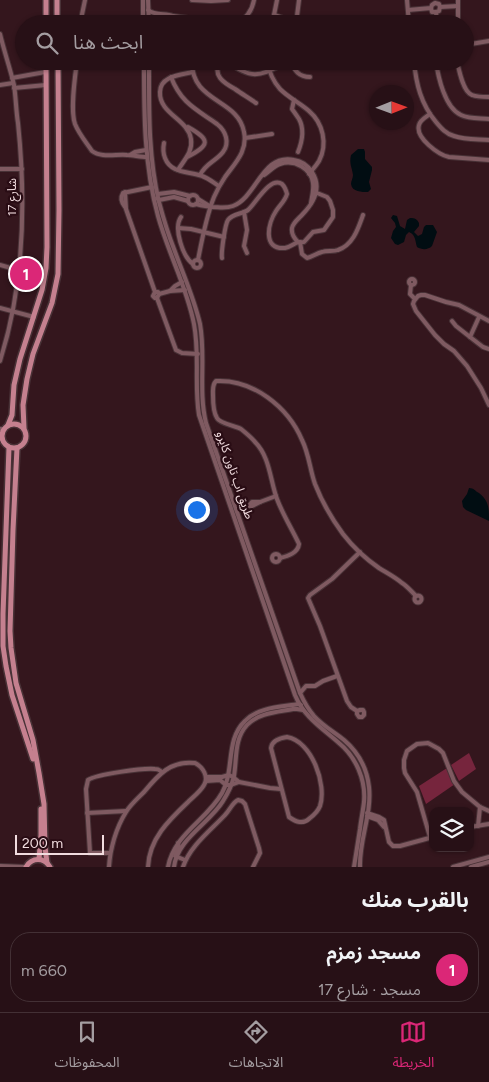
<!DOCTYPE html>
<html lang="ar">
<head>
<meta charset="utf-8">
<style>
  body { margin:0; font-family:Figtree,"Noto Sans Arabic",sans-serif; background:#2f191f; color:#f1f3f6; direction:rtl }
  .controls { position:absolute; right:15px; bottom:15px; display:grid; overflow:hidden; border-radius:10px; box-shadow:0 1px 4px #0004 }
  .controls button { width:45px; height:45px; display:grid; place-items:center; padding:0; border:0; border-bottom:1px solid #433035; background:#271016; color:#f1f3f6; font:25px sans-serif }
  .compass { position:absolute; left:369px; top:85px; width:45px; height:45px; border-radius:50%; background:#271016; box-shadow:0 1px 4px #0004; rotate:89deg }
  .scale { position:absolute; left:15px; bottom:12px; width:89px; box-sizing:border-box; padding-left:5px; border:2px solid #f1dcdf; border-top:0; font-size:14px; line-height:18px; white-space:nowrap; color:#f1dcdf; -webkit-text-stroke:4px #290c14; paint-order:stroke }
  .you { position:absolute; left:196px; top:509px; width:18px; height:18px; margin:-12px; border:4px solid #fff; border-radius:50%; background:#1a73e8; box-shadow:0 0 0 8px #1a73e833 }
  .badge { display:grid; place-items:center; width:32px; height:32px; border-radius:50%; background:#db2777; color:#fff; font-size:16px; font-weight:700 }
  .pin { position:absolute; translate:-50% -50%; border:2px solid #fff; box-shadow:0 1px 5px #0006 }
  .list { margin:0; padding:0; list-style:none }
  h2 { display:flex; justify-content:space-between; align-items:center; height:65px; margin:0; padding:0 20px; font-size:21px }
  h2 small { font-size:16px; font-weight:400; color:#a49da1 }
  .list li { display:grid; grid-template-columns:32px 1fr auto; gap:15px; align-items:center; box-sizing:border-box; height:70px; margin:0 10px 10px; padding:0 10px; border:1px solid #433035; border-radius:20px }
  .list b { display:block; font-size:19px; white-space:nowrap }
  .list p { margin:0; font-size:16px; white-space:nowrap; color:#a49da1 }
  .list em { font-size:16px; font-style:normal; color:#a49da1 }
  .icon { flex:none; width:28px; height:28px; fill:none; stroke:currentColor; stroke-width:2; stroke-linecap:round; stroke-linejoin:round }
  .map { position:relative; flex:none; width:489px; height:867px; overflow:hidden; direction:ltr }
  .search { position:absolute; background:#271016; box-shadow:0 1px 4px #0004; left:15px; right:15px; top:15px; height:55px; display:flex; align-items:center; gap:12px; box-sizing:border-box; padding:0 18px; border-radius:28px; color:#a49da1; font-size:19px }
  .sheet { height:145px; background:#271016 }
  nav { display:flex; justify-content:space-around; align-items:center; box-sizing:border-box; height:70px; border-top:1px solid #433035; background:#271016; font-size:14px; color:#a49da1 }
  nav a { display:grid; justify-items:center; gap:2px }
  nav .on { color:#db2777 }
  .map>svg:first-child { display:block }
  .green { fill:#76253d }
  .water { fill:#010d12 }
  .lines { fill:none; stroke-linecap:round; stroke-linejoin:round }
  .minor-casing { stroke:#493237; stroke-width:6 }
  .major-casing { stroke:#493237; stroke-width:8 }
  .minor { stroke:#7f5a61; stroke-width:4 }
  .major { stroke:#c5808f; stroke-width:5 }
  .labels { text-anchor:middle; dominant-baseline:central; stroke-width:4.5; stroke-linejoin:round; paint-order:stroke }
  .street-label { font-size:12px; fill:#f1dcdf; stroke:#290c14 }
</style>
</head>
<body>
<div class="map">
<svg width="489" height="867" viewBox="0 0 489 867">
  <rect width="100%" height="100%" fill="#34161d"/>
  <g class="green">
    <path d="M469 753 476 769 459 781 451 765Z"/>
    <path d="M447 768 455 784 426 804 419 786Z"/>
  </g>
  <g class="water">
    <path d="M358 149H364L365 152V159L372 167V170L369 182 371 189 368 192C362 192 352 192 351 184 351 181 353 178 353 175 352 167 349 164 351 155Z"/>
    <path d="M393 215 397 216 400 226 405 229 407 220 410 218C415 218 417 219 419 223V226L414 232 418 236 422 234 424 227 426 225H433L437 232 432 246C428 250 422 250 417 247 415 241 416 235 409 232L406 235 404 242 398 245 395 244 391 238 393 231 396 227 395 223 391 218Z"/>
    <path d="M469 488C474 488 475 491 479 493 489 501 489 508 489 521L466 510 463 507 462 501 467 494Z"/>
  </g>
  <g class="lines">
    <defs>
      <g id="minor">
        <path d="M143 0V24"/>
        <path d="M148 0 149 24"/>
        <path d="M192 0 211 1 228 0"/>
        <path d="M407 0 409 24"/>
        <path d="M458 0V24"/>
        <path d="M440 7 458 6"/>
        <path d="M148 10C155 16 165 13 173 16V21L171 22H154L150 24"/>
        <path d="M408 10 431 8 432 12H436L439 11 440 7 439 4 435 3 432 5 431 8"/>
        <path d="M436 12 437 24"/>
        <path d="M274 15 303 24"/>
        <path d="M173 16 188 18 200 24"/>
        <path d="M149 18 183 20 194 24"/>
        <path d="M80 24 85 0"/>
        <path d="M236 24C246 19 252 11 254 0"/>
        <path d="M270 24 274 15 277 0"/>
        <path d="M296 24 299 0"/>
        <path d="M0 34C4 51 10 68 14 85 16 98 16 111 18 123 26 201 24 286 0 361"/>
        <path d="M465 45 489 41"/>
        <path d="M77 61C75 77 70 110 75 124 79 134 86 142 92 151 101 158 116 154 127 155 133 155 140 157 147 157"/>
        <path d="M144 61C144 114 144 165 158 216 168 253 187 287 194 324 200 355 194 385 199 415L295 695C304 717 322 728 339 743 356 757 366 780 364 802 363 811 361 820 360 829 358 841 356 854 354 867"/>
        <path d="M149 61C149 108 148 156 159 202 163 217 168 234 174 249 183 274 194 298 200 324 206 357 198 390 206 423L300 693C304 702 308 709 314 716 323 726 334 732 344 740 358 752 367 769 369 787 372 814 359 840 360 867"/>
        <path d="M192 61C191 103 238 98 244 132 248 151 235 163 225 177 221 183 217 190 214 197 206 217 202 239 198 260"/>
        <path d="M221 61C211 75 224 83 235 89 242 94 249 98 256 103"/>
        <path d="M226 61C255 82 260 75 290 61"/>
        <path d="M267 61C269 72 273 81 280 89 289 98 300 103 309 111 323 123 328 144 319 161 316 166 313 169 309 174"/>
        <path d="M290 61C295 71 299 77 310 77"/>
        <path d="M414 61C416 84 421 104 436 122 441 128 446 134 454 136 465 140 478 139 489 140"/>
        <path d="M436 61C438 77 445 108 461 115 469 119 480 118 489 119"/>
        <path d="M457 61C459 70 463 92 472 95 477 97 484 97 489 97"/>
        <path d="M171 77C181 103 196 109 217 124 226 131 230 143 223 152 215 162 206 163 200 175"/>
        <path d="M12 78 45 72"/>
        <path d="M0 85 13 83"/>
        <path d="M14 88 46 85"/>
        <path d="M294 100 292 109C295 113 297 116 299 119 305 130 302 142 298 152"/>
        <path d="M430 114C426 117 420 120 419 125 415 138 439 155 449 157L489 160"/>
        <path d="M245 138 272 134"/>
        <path d="M164 143C163 148 163 153 165 158 171 174 189 171 202 176 208 178 214 183 219 186"/>
        <path d="M130 155 135 152 146 150"/>
        <path d="M187 157C210 145 211 140 188 127"/>
        <path d="M0 169H22"/>
        <path d="M178 170C184 160 193 152 191 139 188 119 159 114 160 92 160 76 180 75 193 72"/>
        <path d="M264 175C270 171 274 166 280 164 295 159 311 169 313 183 314 190 312 196 311 203"/>
        <path d="M125 192 126 209 155 292 153 296 155 298H157L159 294 158 292H155"/>
        <path d="M158 194 174 192 190 196"/>
        <circle cx="193" cy="200" r="5"/>
        <path d="M157 198 159 200 174 197 188 201"/>
        <path d="M198 199 211 207"/>
        <path d="M196 204C202 206 205 206 211 207 219 207 225 209 233 206 257 197 262 153 294 160 301 161 308 166 312 172 323 189 313 204 301 216 297 220 293 223 292 228 291 234 294 238 298 242"/>
        <path d="M125 207C121 202 120 198 123 193L152 187"/>
        <path d="M244 212 247 230 244 246 247 253"/>
        <path d="M181 217C173 228 183 257 193 264"/>
        <path d="M178 228 191 229 224 237"/>
        <path d="M300 242 302 254 307 258C312 257 317 253 322 252 327 250 333 252 338 250 353 245 358 229 363 215"/>
        <path d="M222 258C221 253 225 224 228 220 232 214 242 214 248 210 256 203 270 176 282 184 285 187 286 190 287 194 285 201 280 205 276 211 268 223 262 250 285 248 290 247 292 245 296 243 298 242 301 242 304 242L313 232 324 230 333 217V210L330 201 327 197 317 193"/>
        <circle cx="197" cy="264" r="4"/>
        <path d="M0 265 18 270"/>
        <circle cx="412" cy="282" r="3"/>
        <path d="M411 285 410 294 415 299"/>
        <path d="M170 291 175 286 182 282"/>
        <path d="M159 294 170 291 185 290"/>
        <path d="M157 298 176 350 182 353 198 354"/>
        <path d="M0 308 34 317"/>
        <path d="M479 317 470 337 483 347 489 349"/>
        <path d="M452 321 456 326 470 337"/>
        <path d="M489 321 459 305 446 302 425 295H421L418 296 414 301 413 304 416 311 435 335 444 344 454 351 467 366 481 388 489 405"/>
        <path d="M0 429H4"/>
        <path d="M0 438 3 440"/>
        <path d="M235 503C243 507 245 505 252 506L260 502"/>
        <path d="M249 506 252 502H260L276 496"/>
        <circle cx="276" cy="558" r="4"/>
        <path d="M280 558C288 556 298 553 299 544 292 529 283 515 277 499 270 480 270 457 255 442 251 437 246 433 241 429 235 426 219 423 217 418 213 412 213 402 213 395 213 390 212 385 216 381 253 379 288 407 302 440 309 454 310 470 315 484 322 502 332 519 343 534 353 547 366 559 379 568 387 573 395 577 402 583 407 586 411 591 416 596"/>
        <circle cx="418" cy="599" r="3.5"/>
        <path d="M300 693 306 686H315L323 681 337 676"/>
        <path d="M357 711 360 710H363L364 712V715L362 717H359L357 714V711L351 707 347 701 320 626 308 598 310 595 332 579 360 552"/>
        <path d="M287 737C312 741 327 785 320 806 318 811 314 815 310 818 303 825 296 822 289 817L271 748C272 740 280 738 287 737Z"/>
        <path d="M206 777H222L229 775 233 777 239 782 270 788 281 789"/>
        <path d="M206 781 220 780 226 785H231L239 782"/>
        <path d="M87 813 126 811"/>
        <path d="M367 813 379 817 384 820 389 842 393 846H400L433 837"/>
        <path d="M367 816 378 820 384 827"/>
        <path d="M478 826 480 807"/>
        <path d="M470 827 489 824"/>
        <path d="M430 837 417 792 405 773 404 768V760L407 751 417 744 428 743 439 749 443 753 454 781 462 792 480 807 489 811"/>
        <path d="M178 843 179 847 175 856 185 860"/>
        <path d="M110 853H90L86 789 88 780C97 774 143 768 155 769 159 769 159 770 162 772"/>
        <path d="M0 866 26 867"/>
        <path d="M109 867C110 849 116 828 126 812 130 805 138 798 144 792 158 775 171 760 195 763 203 767 209 777 204 785 200 792 193 797 188 802 169 820 149 839 148 867"/>
        <path d="M168 867C174 834 207 820 222 793 235 770 225 740 245 721 258 707 282 707 299 704L301 705"/>
        <path d="M174 867C177 839 210 823 223 801 228 793 232 785 234 776 237 758 234 739 247 725 258 713 278 712 293 709H297L303 710"/>
        <path d="M183 867C190 846 210 831 225 815 230 810 232 803 238 800L242 801 245 804 259 848 260 853 253 867"/>
        <path d="M453 867 489 857"/>
        <path d="M471 867 489 862"/>
      </g>
      <g id="major">
        <path d="M57 0V24"/>
        <path d="M46 24V0"/>
        <circle cx="14" cy="436" r="12"/>
        <path d="M8 425 12 415 14 385 20 359 42 290 46 268 47 247 46 61"/>
        <path d="M24 428 23 405 27 379 33 354 52 303 58 274 59 210 58 61"/>
        <path d="M9 447 3 614V646L6 666 12 695 33 759"/>
        <path d="M17 448 13 530 10 631 11 648 16 683 33 740 39 773 44 804 45 847 47 863"/>
        <path d="M39 859 41 835V809"/>
        <path d="M26 867C32 857 44 857 50 867"/>
      </g>
    </defs>
    <use href="#minor" class="minor-casing"/>
    <use href="#major" class="major-casing"/>
    <use href="#minor" class="minor"/>
    <use href="#major" class="major"/>
  </g>
  <g class="labels">
    <g class="street-label">
      <text transform="translate(12 197) rotate(-90)">شارع 17</text>
      <text transform="translate(235 475) rotate(71)">طريق اب تاون كايرو</text>
    </g>
  </g>
</svg>
<div class="controls">
<button><svg class="icon" aria-label="layers" viewBox="0 0 24 24"><path d="M12 4l9 5-9 5-9-5zM3 14l9 5 9-5"/></svg></button>
</div>
<svg class="compass" viewBox="-18 -18 36 36"><path d="M0-13l5 13h-10z" fill="#e53935"/><path d="M0 13l5-13h-10z" fill="#a49da1"/></svg>
<div class="scale">200 m</div>
<div class="you"></div>
<div class="pin badge" style="left:26px;top:274px">1</div>
<div class="search"><svg class="icon" aria-label="search" viewBox="0 0 24 24"><circle cx="10" cy="10" r="6"/><path d="M15 15l6 6"/></svg>ابحث هنا</div>
</div>
<section class="sheet">
<h2>بالقرب منك<small></small></h2>
<ul class="list">
<li><span class="badge">1</span><div><b>مسجد زمزم</b><p>مسجد · شارع 17</p></div><em>660 m</em></li>
</ul>
</section>
<nav>
<a class="on"><svg class="icon" aria-label="map" viewBox="0 0 24 24"><path d="M3 6l6-2 6 2 6-2v14l-6 2-6-2-6 2zM9 4v14M15 6v14"/></svg>الخريطة</a>
<a><svg class="icon" aria-label="directions" viewBox="0 0 24 24"><path d="M12 3l9 9-9 9-9-9zM9 14v-3h6M13 9l2 2-2 2"/></svg>الاتجاهات</a>
<a><svg class="icon" aria-label="saved" viewBox="0 0 24 24"><path d="M7 4h10v16l-5-4-5 4z"/></svg>المحفوظات</a>
</nav>
</body>
</html>
